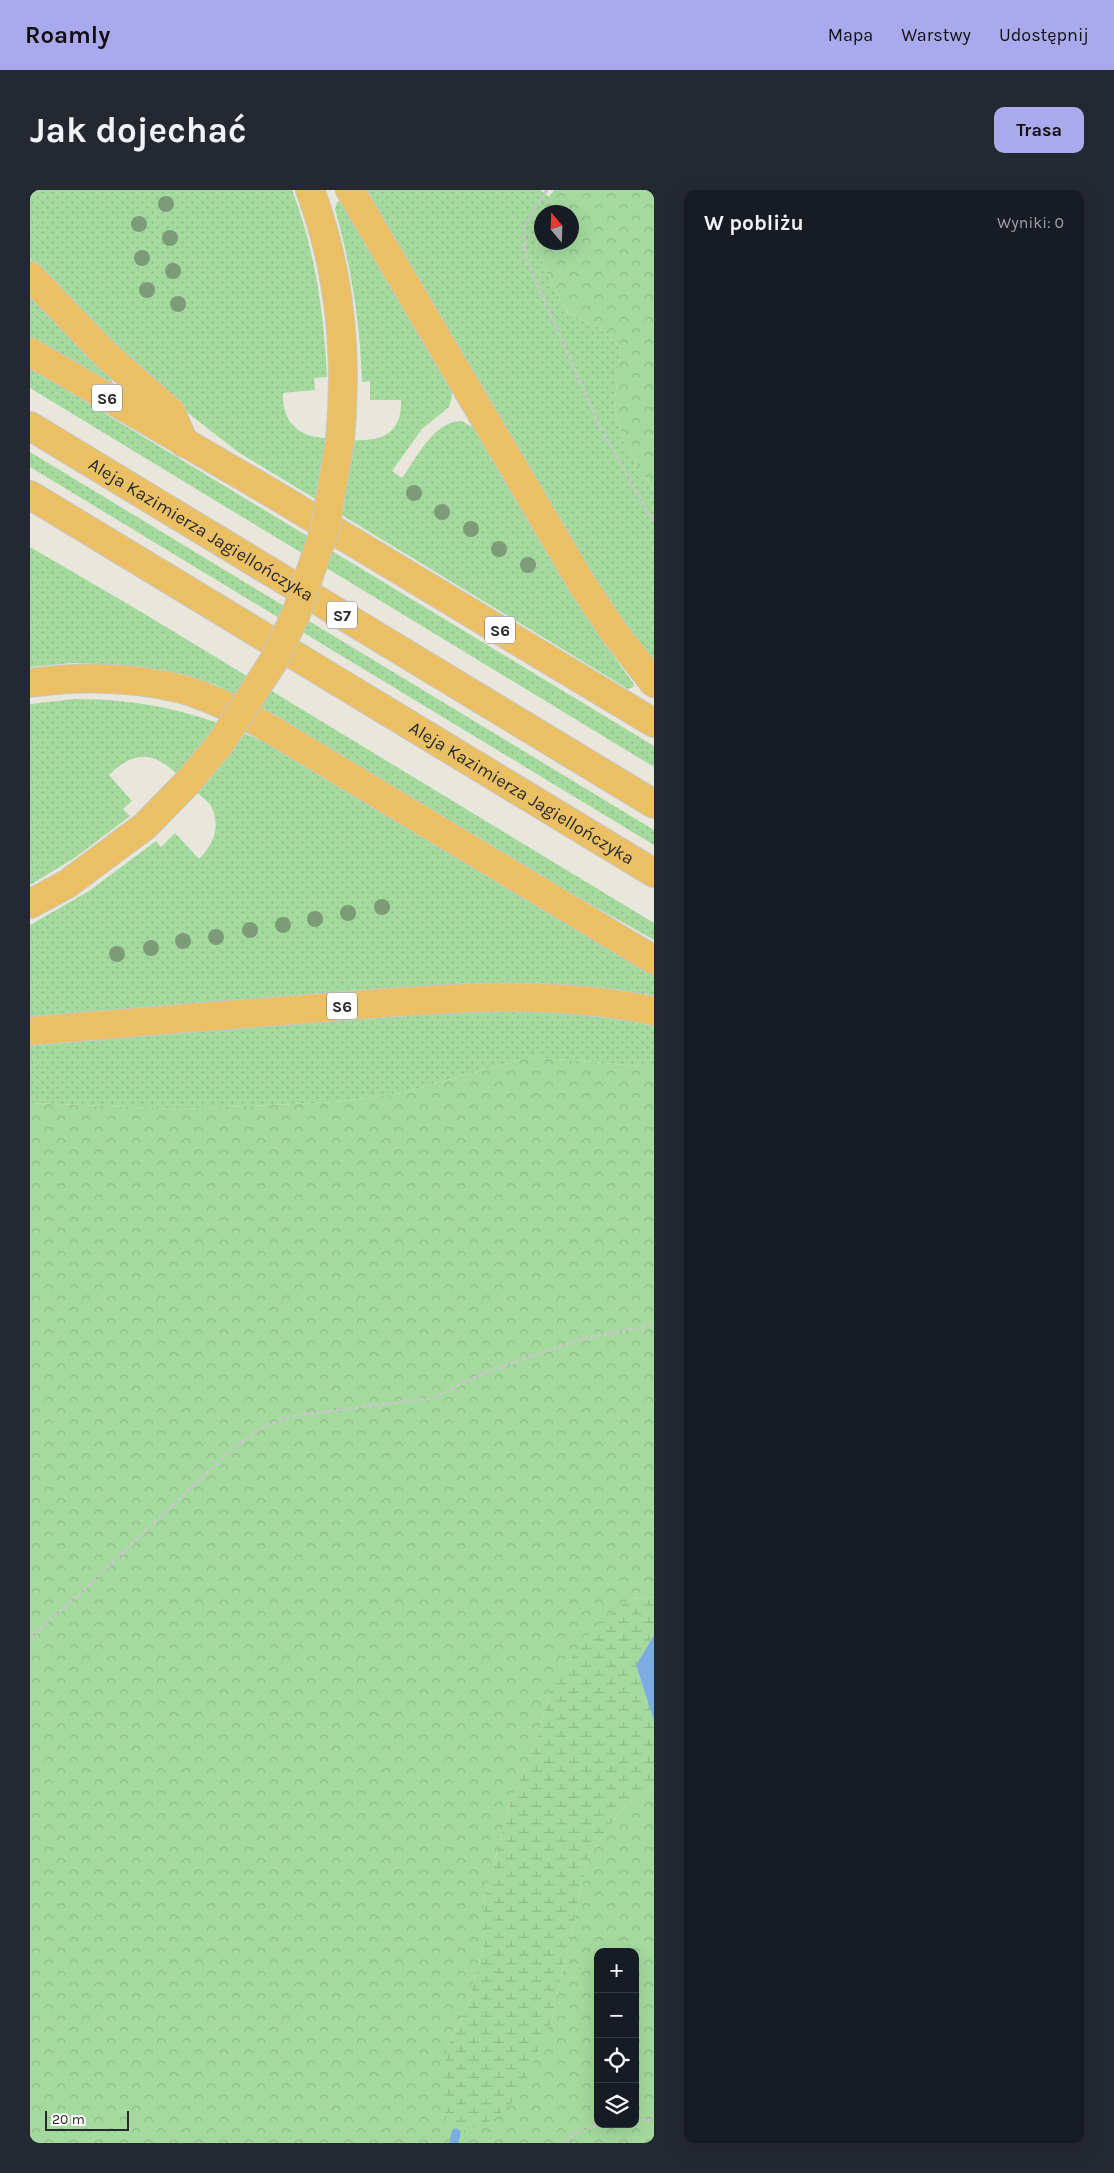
<!DOCTYPE html>
<html lang="pl">
<head>
<meta charset="utf-8">
<style>
  body { margin:0; font-family:Karla,sans-serif; background:#242831; color:#f1f3f6 }
  .controls { position:absolute; right:15px; bottom:15px; display:grid; overflow:hidden; border-radius:10px; box-shadow:0 5px 20px #0002 }
  .controls button { width:45px; height:45px; display:grid; place-items:center; padding:0; border:0; border-bottom:1px solid #363941; background:#171b24; color:#f1f3f6; font:25px sans-serif }
  .compass { position:absolute; left:504px; top:15px; width:45px; height:45px; border-radius:50%; background:#171b24; box-shadow:0 5px 20px #0002; rotate:341deg }
  .scale { position:absolute; left:15px; bottom:12px; width:84px; box-sizing:border-box; padding-left:5px; border:2px solid #292929; border-top:0; font-size:14px; line-height:18px; white-space:nowrap; color:#292929; -webkit-text-stroke:4px #fff; paint-order:stroke }
  .list { margin:0; padding:0; list-style:none }
  h2 { display:flex; justify-content:space-between; align-items:center; height:65px; margin:0; padding:0 20px; font-size:21px }
  h2 small { font-size:16px; font-weight:400; color:#9ea1a6 }
  .icon { flex:none; width:28px; height:28px; fill:none; stroke:currentColor; stroke-width:2; stroke-linecap:round; stroke-linejoin:round }
  .map { position:relative; flex:none; width:624px; height:1953px; overflow:hidden; border-radius:10px }
  header { display:flex; align-items:center; gap:30px; box-sizing:border-box; height:70px; padding:0 25px; background:#aba9ee; color:#111 }
  header strong { font-size:24px }
  nav { display:flex; gap:28px; margin-inline-start:auto; font-size:18px }
  .intro { display:flex; align-items:center; justify-content:space-between; box-sizing:border-box; height:120px; padding:0 30px }
  h1 { margin:0; font-size:35px }
  .button { padding:12px 22px; border-radius:10px; background:#aba9ee; color:#111; font-size:18px; font-weight:700 }
  main { display:flex; gap:30px; padding:0 30px }
  aside { flex:1; background:#171b24; border-radius:10px; box-shadow:0 5px 20px #0002 }
  .map>svg:first-child { display:block }
  .green { fill:url(#green-dots) }
  .forest { fill:url(#forest-crowns); fill-rule:evenodd }
  .wetland { fill:url(#wetland-marsh) }
  .water { fill:#7bade0 }
  .lines { fill:none; stroke-linecap:round; stroke-linejoin:round }
  .stream { stroke:#7bade0; stroke-width:9 }
  .motorway-casing { stroke:#c7c7c7; stroke-width:30 }
  .path { stroke:#c7c7c7; stroke-width:3; stroke-dasharray:4 2.5; stroke-linecap:butt }
  .motorway { stroke:#ebc065; stroke-width:28 }
  .motorway-bridge-casing { stroke:#c7c7c7; stroke-width:30; stroke-linecap:butt }
  .motorway-bridge { stroke:#ebc065; stroke-width:28 }
  .tree { fill:#7c9b77 }
  .labels { text-anchor:middle; dominant-baseline:central; stroke-width:4; stroke-linejoin:round; paint-order:stroke }
  .shield { fill:#fff; stroke:#696969; stroke-width:1 }
  .shield-label { font-size:16px; font-weight:bold; fill:#292929 }
  .street-label { font-size:18px; fill:#292929; stroke:#fff }
</style>
</head>
<body>
<header>
<strong>Roamly</strong>
<nav><a>Mapa</a><a>Warstwy</a><a>Udostępnij</a></nav>
</header>
<div class="intro"><h1>Jak dojechać</h1><a class="button">Trasa</a></div>
<main>
<div class="map">
<svg width="624" height="1953" viewBox="0 0 624 1953">
  <defs>
    <pattern id="green-dots" width="8" height="8" patternUnits="userSpaceOnUse" patternTransform="scale(1.25)"><rect width="8" height="8" fill="#a5da9f"/><path d="M2 2h.1M6 6h.1" fill="none" stroke="#8ebb89" stroke-width="1.8" stroke-linecap="round"/></pattern>
    <pattern id="forest-crowns" width="20" height="18" patternUnits="userSpaceOnUse" patternTransform="scale(1.25)"><rect width="20" height="18" fill="#a5da9f"/><path d="M2 6a3 3 0 1 1 6 0M12 15a3 3 0 1 1 6 0" fill="none" stroke="#8ebb89"/></pattern>
    <pattern id="wetland-marsh" width="20" height="14" patternUnits="userSpaceOnUse" patternTransform="scale(1.25)"><rect width="20" height="14" fill="#a5da9f"/><path d="M1 5h8M5 5V1M11 12h8M15 12V8" fill="none" stroke="#8ebb89"/></pattern>
  </defs>
  <rect width="100%" height="100%" fill="#e9e7dc"/>
  <g class="green">
    <path d="M0 0H262C285 60 294 123 297 187L284 188 285 200 253 203C253 214 254 226 263 235 274 248 292 248 309 249 341 252 372 252 371 210H340V191L332 192C330 132 321 76 305 19L307 12H311L421 197 422 207 419 217 392 239 362 281 372 288C386 269 404 230 432 231L447 240 566 441 603 493 604 497 598 499 208 262 149 216 99 171 0 69Z"/>
    <path d="M333 0H510L519 7 508 37 506 56 521 92 538 123 568 137 591 158 584 218 594 252 624 301V474L566 393Z"/>
    <path d="M0 105 82 189V194L0 149Z"/>
    <path d="M0 178 624 556V577L0 198Z"/>
    <path d="M0 262 624 640V655L0 277Z"/>
    <path d="M0 357 108 420 624 733V750L470 663 244 527 185 494 143 482 106 476 43 473 0 477Z"/>
    <path d="M44 509C120 509 174 524 243 556L624 779V808L0 829V735L59 701 126 651 131 657 145 643 169 669C185 653 191 634 180 614L140 578C117 559 98 566 79 585L102 611 93 619 100 626 46 667 0 695V514Z"/>
    <path d="M464 820 548 822 624 834V877L500 867 371 903 305 912 152 919 0 913V855L404 823Z"/>
  </g>
  <g class="forest">
    <path d="M524 0H624V301L594 252 584 218 591 158 568 137 538 123 521 92 506 56 508 37 511 26 512 52H542V22H513L519 7Z"/>
    <path d="M500 867 624 877V1407L600 1409 520 1497 508 1546 480 1614 453 1714V1755L439 1812 417 1857 522 1828 559 1665 590 1621 624 1594V1953H0V913L152 919 305 912 371 903ZM568 1762H605V1934H568Z"/>
  </g>
  <path class="wetland" d="M624 1407V1445L606 1475 624 1531V1594L590 1621 559 1665 522 1828 489 1906 462 1930 426 1943 417 1933 413 1907 417 1857 439 1812 453 1755V1714L480 1614 508 1546 520 1497 566 1435 600 1409Z"/>
  <path class="water" d="M624 1445V1531L606 1475Z"/>
  <g class="lines">
    <path class="stream" d="M424 1953 426 1943"/>
    <defs>
      <g id="motorway">
        <path d="M280 0C310 80 318 165 310 250"/>
        <path d="M320 0 552 394 584 442 624 493"/>
        <path d="M0 86 75 164 141 222 154 253"/>
        <path d="M0 162 245 305 624 533"/>
        <path id="s1" d="M0 236 624 614"/>
        <path id="s2" d="M0 305 624 683"/>
        <path d="M0 493C50 486 103 487 152 499 184 508 214 524 242 540L624 770"/>
        <path d="M0 714 37 694 115 636 157 593"/>
        <path d="M0 841C97 833 193 825 290 818 399 809 515 798 624 821"/>
      </g>
    </defs>
    <use href="#motorway" class="motorway-casing"/>
    <g class="path">
      <path d="M517 0 493 39 497 71 572 241 624 332"/>
      <path d="M0 1448 58 1396 201 1260 233 1237 267 1225 403 1208 454 1183 551 1149 624 1135"/>
      <path d="M605 1930H624"/>
      <path d="M536 1953 544 1943 569 1934"/>
    </g>
    <use href="#motorway" class="motorway"/>
    <defs>
      <path id="motorway-bridge" d="M157 593 190 554 243 472 266 424 295 339 310 250"/>
    </defs>
    <use href="#motorway-bridge" class="motorway-bridge-casing"/>
    <use href="#motorway-bridge" class="motorway-bridge"/>
  </g>
  <g class="tree">
    <circle cx="136" cy="14" r="8"/>
    <circle cx="109" cy="34" r="8"/>
    <circle cx="140" cy="48" r="8"/>
    <circle cx="112" cy="68" r="8"/>
    <circle cx="143" cy="81" r="8"/>
    <circle cx="117" cy="100" r="8"/>
    <circle cx="148" cy="114" r="8"/>
    <circle cx="384" cy="303" r="8"/>
    <circle cx="412" cy="322" r="8"/>
    <circle cx="441" cy="339" r="8"/>
    <circle cx="469" cy="359" r="8"/>
    <circle cx="498" cy="375" r="8"/>
    <circle cx="352" cy="717" r="8"/>
    <circle cx="318" cy="723" r="8"/>
    <circle cx="285" cy="729" r="8"/>
    <circle cx="253" cy="735" r="8"/>
    <circle cx="220" cy="740" r="8"/>
    <circle cx="186" cy="747" r="8"/>
    <circle cx="153" cy="751" r="8"/>
    <circle cx="121" cy="758" r="8"/>
    <circle cx="87" cy="764" r="8"/>
  </g>
  <g class="labels">
    <g class="shield">
      <rect x="62" y="194.5" width="30" height="27" rx="4"/>
      <rect x="297" y="411.5" width="30" height="27" rx="4"/>
      <rect x="455" y="426.5" width="30" height="27" rx="4"/>
      <rect x="297" y="802.5" width="30" height="27" rx="4"/>
    </g>
    <g class="shield-label">
      <text x="77" y="208">S6</text>
      <text x="312" y="425">S7</text>
      <text x="470" y="440">S6</text>
      <text x="312" y="816">S6</text>
    </g>
    <g class="street-label">
      <text stroke="none"><textPath href="#s1" startOffset="200">Aleja Kazimierza Jagiellończyka</textPath></text>
      <text stroke="none"><textPath href="#s2" startOffset="575">Aleja Kazimierza Jagiellończyka</textPath></text>
    </g>
  </g>
</svg>
<div class="controls">
<button>+</button>
<button>−</button>
<button><svg class="icon" aria-label="locate" viewBox="0 0 24 24"><circle cx="12" cy="12" r="6"/><path d="M12 2v4M12 18v4M2 12h4M18 12h4"/></svg></button>
<button><svg class="icon" aria-label="layers" viewBox="0 0 24 24"><path d="M12 4l9 5-9 5-9-5zM3 14l9 5 9-5"/></svg></button>
</div>
<svg class="compass" viewBox="-18 -18 36 36"><path d="M0-13l5 13h-10z" fill="#e53935"/><path d="M0 13l5-13h-10z" fill="#9ea1a6"/></svg>
<div class="scale">20 m</div>
</div>
<aside>
<h2>W pobliżu<small>Wyniki: 0</small></h2>
<ul class="list">
</ul>
</aside>
</main>
</body>
</html>
